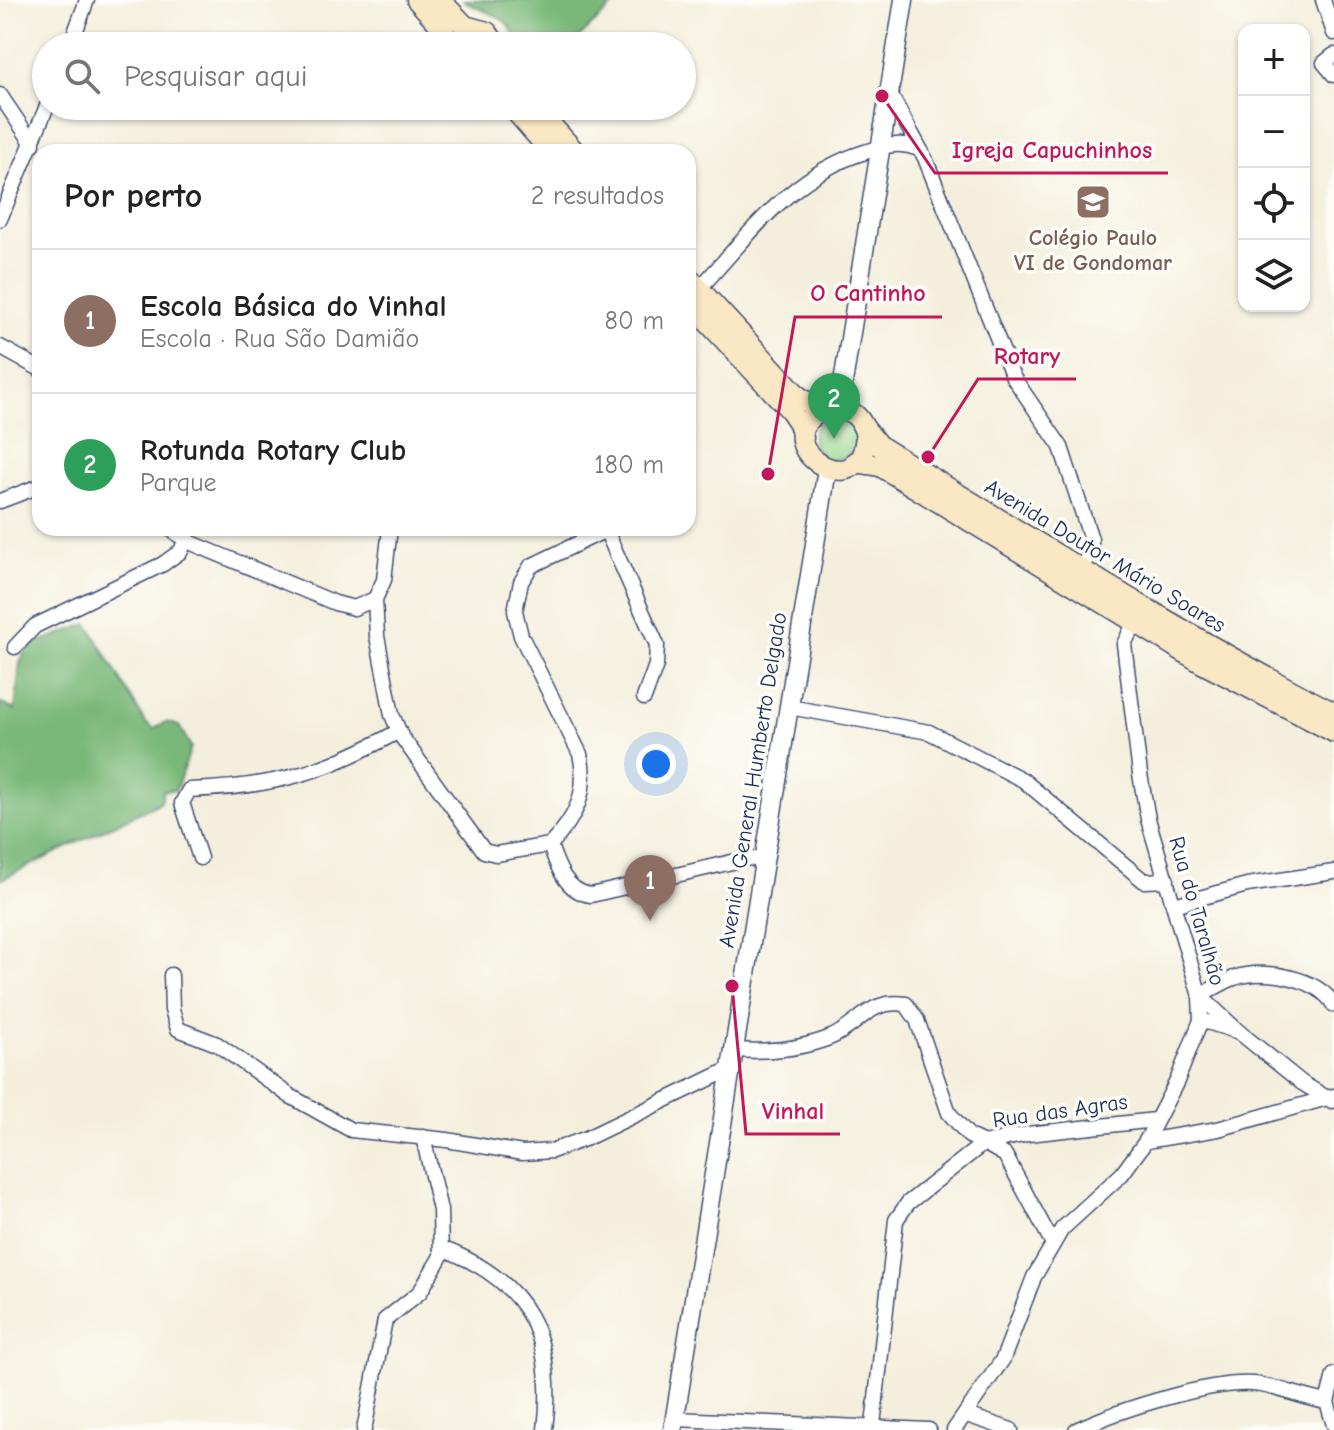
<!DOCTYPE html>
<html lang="pt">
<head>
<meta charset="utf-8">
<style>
  body { margin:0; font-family:"Comic Neue",sans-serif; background:#f6f6f6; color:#222 }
  .controls { position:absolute; right:24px; top:24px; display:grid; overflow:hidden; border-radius:16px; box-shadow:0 2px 6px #0004 }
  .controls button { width:72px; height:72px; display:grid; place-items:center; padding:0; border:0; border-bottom:2px solid #e0e0e0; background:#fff; color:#222; font:40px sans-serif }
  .you { position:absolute; left:656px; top:764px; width:28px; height:28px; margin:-20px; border:6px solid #fff; border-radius:50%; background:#1a73e8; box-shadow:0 0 0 12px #1a73e833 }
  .badge { display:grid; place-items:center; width:52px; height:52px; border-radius:50%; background:#c8321e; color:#fff; font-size:26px; font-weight:700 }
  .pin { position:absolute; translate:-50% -66px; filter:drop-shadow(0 2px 4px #0008) }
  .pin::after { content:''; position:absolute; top:42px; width:28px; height:24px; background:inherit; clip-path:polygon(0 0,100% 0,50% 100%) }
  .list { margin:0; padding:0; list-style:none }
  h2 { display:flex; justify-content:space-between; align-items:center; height:104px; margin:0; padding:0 32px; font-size:34px }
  h2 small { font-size:26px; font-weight:400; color:#767676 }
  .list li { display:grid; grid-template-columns:52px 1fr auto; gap:24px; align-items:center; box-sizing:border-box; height:144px; padding:0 32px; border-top:2px solid #e0e0e0 }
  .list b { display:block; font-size:30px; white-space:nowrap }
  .list p { margin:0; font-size:26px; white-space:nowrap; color:#767676 }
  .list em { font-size:26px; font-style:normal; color:#767676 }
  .icon { flex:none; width:44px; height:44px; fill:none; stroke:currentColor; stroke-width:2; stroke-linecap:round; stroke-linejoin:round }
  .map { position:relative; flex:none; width:1334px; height:1430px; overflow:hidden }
  .search { position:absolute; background:#fff; box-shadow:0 2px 6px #0004; left:32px; top:32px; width:664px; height:88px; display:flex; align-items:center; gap:20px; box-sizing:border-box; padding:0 28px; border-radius:44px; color:#767676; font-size:30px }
  .panel { position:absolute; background:#fff; box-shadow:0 2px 6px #0004; left:32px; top:144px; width:664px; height:392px; border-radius:24px }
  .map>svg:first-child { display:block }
  .green { fill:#98d88e; stroke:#5a8476; stroke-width:2 }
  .forest { fill:#7ab879; stroke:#4a746c; stroke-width:2 }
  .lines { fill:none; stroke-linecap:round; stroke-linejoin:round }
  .minor-casing { stroke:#3c4c71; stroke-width:17 }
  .tertiary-casing { stroke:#3c4c71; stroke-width:21 }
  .secondary-casing { stroke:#3c4c71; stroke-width:23 }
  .minor { stroke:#fff; stroke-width:14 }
  .tertiary { stroke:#fff; stroke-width:18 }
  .secondary { stroke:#fae7c3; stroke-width:20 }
  .labels { text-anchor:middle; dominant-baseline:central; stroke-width:7; stroke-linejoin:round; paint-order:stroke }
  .education-label { font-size:22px; font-weight:bold; fill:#785e54; stroke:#fdfcf7 }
  .street-label { font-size:22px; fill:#1b2f5e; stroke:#fdfcf7 }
  .leader { fill:none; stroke:#c2185b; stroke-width:3 }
  .callout-dot { fill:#c2185b; stroke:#fdfcf7; stroke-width:3 }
  .callout-label { font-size:24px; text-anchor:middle; font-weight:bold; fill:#c2185b; stroke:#fdfcf7; stroke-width:7; stroke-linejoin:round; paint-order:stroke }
</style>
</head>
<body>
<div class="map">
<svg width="1334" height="1430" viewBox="0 0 1334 1430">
  <rect width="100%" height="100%" fill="#fdfcf7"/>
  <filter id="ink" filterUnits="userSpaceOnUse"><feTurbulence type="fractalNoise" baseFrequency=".0125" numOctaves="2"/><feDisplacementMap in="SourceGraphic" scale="16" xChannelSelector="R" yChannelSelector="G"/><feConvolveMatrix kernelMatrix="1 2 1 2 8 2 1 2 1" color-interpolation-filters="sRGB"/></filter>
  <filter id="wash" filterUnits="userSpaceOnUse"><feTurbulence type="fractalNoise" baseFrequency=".006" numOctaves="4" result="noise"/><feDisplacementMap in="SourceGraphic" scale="32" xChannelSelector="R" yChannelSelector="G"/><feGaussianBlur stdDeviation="1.8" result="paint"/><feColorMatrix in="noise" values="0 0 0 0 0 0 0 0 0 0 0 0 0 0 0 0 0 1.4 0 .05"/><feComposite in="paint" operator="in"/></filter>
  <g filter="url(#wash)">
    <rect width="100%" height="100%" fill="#f4efdc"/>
    <circle class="green" cx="834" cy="438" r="21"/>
    <g class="forest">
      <path d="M464 0H619L570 46H516C515 13 483 15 464 0Z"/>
      <path d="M88 624 145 722 154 729 166 722 179 726 191 747 176 790 163 791 161 802 0 880V703L15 710 20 663 27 646Z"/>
    </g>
  </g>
  <g filter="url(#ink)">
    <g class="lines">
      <defs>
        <g id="minor">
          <path d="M1323 0 1334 33"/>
          <path d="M70 46 87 0"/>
          <path d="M1334 55 1324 63 1334 75"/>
          <path d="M890 94 925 158 1013 377 1061 447 1091 539V551L1081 569"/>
          <path d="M0 95 33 144"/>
          <path d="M0 219 47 106"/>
          <path d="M699 289C749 235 792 174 865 152 885 146 899 141 919 149"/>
          <path d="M0 347 40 369"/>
          <path d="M0 501 40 486"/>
          <path d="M169 528 187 541 335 603 354 608 375 599"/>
          <path d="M390 528 384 580 375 599 377 636 392 715 401 736 484 851 496 854 550 845"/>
          <path d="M606 530 657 645 656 665 644 698"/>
          <path d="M15 647 35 626 163 564 181 551 190 528"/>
          <path d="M789 707 929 732 1023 780 1144 881 1167 880"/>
          <path d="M550 845C576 818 589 792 580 754L521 636 515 611 521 582 531 566 610 528"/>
          <path d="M550 845C557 866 566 892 591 895L749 858 763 861"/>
          <path d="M200 858 182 803 189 790C274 787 324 773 399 731"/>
          <path d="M1174 905 1247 885 1334 872"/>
          <path d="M171 975 172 1010 178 1029 217 1044 290 1096 351 1130 447 1140 522 1153 552 1151 587 1138 732 1068"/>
          <path d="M1201 1020 1239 1032 1200 996C1211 990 1223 982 1234 978 1265 968 1317 977 1334 1005"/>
          <path d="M1239 1032 1302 1083 1332 1101"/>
          <path d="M735 1050C765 1052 800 1049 829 1038 860 1026 868 998 906 1004L917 1020 949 1113 969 1136 984 1143 1028 1134 1155 1120"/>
          <path d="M1146 1141 1218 1129 1334 1096"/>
          <path d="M441 1248C530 1281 556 1339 545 1430"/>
          <path d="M1334 1375 1327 1402 1334 1425"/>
          <path d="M967 1415 1011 1430"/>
          <path d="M675 1419 929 1430"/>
          <path d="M873 1425 896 1220 908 1203 984 1143 1005 1155 1053 1244"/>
          <path d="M364 1430 385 1320 420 1292 441 1256 440 1210 423 1137"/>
          <path d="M954 1430 1003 1359 1034 1277 1062 1229 1122 1174 1146 1141 1177 1081 1201 1020 1200 996 1148 819 1140 774 1124 644 1135 622"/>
          <path d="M1076 1430C1116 1411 1218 1377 1261 1385 1283 1389 1305 1398 1327 1402"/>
        </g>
        <g id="tertiary">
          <path d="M839 408 904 0"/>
          <path d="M673 1430 827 469"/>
        </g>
        <g id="secondary">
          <path d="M417 0 440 25 452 46"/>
          <path d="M440 0 465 26 487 32 497 46"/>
          <path d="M511 106 551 152"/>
          <path d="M534 106 575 152"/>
          <path d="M688 277 798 396C818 412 838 401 855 415 863 422 867 433 865 443 856 508 755 438 828 408"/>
          <path d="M688 301 791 411 799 423 803 438"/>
          <path d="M862 425 878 445C1029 537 1177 632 1334 713"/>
          <path d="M855 462 880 466 1202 663 1334 732"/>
        </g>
      </defs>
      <use href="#minor" class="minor-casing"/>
      <use href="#tertiary" class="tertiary-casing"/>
      <use href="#secondary" class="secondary-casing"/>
      <use href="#minor" class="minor"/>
      <use href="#tertiary" class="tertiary"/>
      <use href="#secondary" class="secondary"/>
    </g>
  </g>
  <defs>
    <symbol id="school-square" viewBox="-11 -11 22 22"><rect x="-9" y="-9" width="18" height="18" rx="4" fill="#8d6e63" stroke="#fdfcf7"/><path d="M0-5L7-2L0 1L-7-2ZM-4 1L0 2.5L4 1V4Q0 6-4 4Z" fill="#fff"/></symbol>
  </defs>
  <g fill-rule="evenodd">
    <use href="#school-square" x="1073" y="182" width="40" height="40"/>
  </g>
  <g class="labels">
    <g class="education-label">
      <text x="1093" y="238">Colégio Paulo<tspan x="1093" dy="25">VI de Gondomar</tspan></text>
    </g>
    <g class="street-label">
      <text transform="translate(1105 556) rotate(31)">Avenida Doutor Mário Soares</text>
      <text transform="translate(753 780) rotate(-81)">Avenida General Humberto Delgado</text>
      <text transform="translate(1197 911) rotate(74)">Rua do Taralhão</text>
      <text transform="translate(1060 1111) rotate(-8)">Rua das Agras</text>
    </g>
  </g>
  <path class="leader" d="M882 96L935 173H1168M768 474L795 317H942M928 457L978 379H1076M732 986L746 1134H840"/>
  <g class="callout-dot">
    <circle cx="882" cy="96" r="8"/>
    <circle cx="768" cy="474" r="8"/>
    <circle cx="928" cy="457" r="8"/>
    <circle cx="732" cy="986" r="8"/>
  </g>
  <g class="callout-label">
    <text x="1052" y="158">Igreja Capuchinhos</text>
    <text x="868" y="301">O Cantinho</text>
    <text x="1027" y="364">Rotary</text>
    <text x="793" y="1119">Vinhal</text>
  </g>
</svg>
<div class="controls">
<button>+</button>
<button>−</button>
<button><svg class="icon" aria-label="locate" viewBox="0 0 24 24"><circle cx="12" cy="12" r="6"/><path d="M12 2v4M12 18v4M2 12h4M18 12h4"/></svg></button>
<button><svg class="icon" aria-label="layers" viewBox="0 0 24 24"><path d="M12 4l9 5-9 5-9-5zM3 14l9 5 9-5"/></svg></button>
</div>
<div class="you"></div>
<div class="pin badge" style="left:650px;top:921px;background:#8d6e63">1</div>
<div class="pin badge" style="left:834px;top:439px;background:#2e9e5b">2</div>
<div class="search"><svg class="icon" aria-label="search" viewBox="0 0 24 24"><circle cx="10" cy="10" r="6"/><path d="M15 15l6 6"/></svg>Pesquisar aqui</div>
<section class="panel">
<h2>Por perto<small>2 resultados</small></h2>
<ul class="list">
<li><span class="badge" style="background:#8d6e63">1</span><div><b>Escola Básica do Vinhal</b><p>Escola · Rua São Damião</p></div><em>80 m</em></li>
<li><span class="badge" style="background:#2e9e5b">2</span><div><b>Rotunda Rotary Club</b><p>Parque</p></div><em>180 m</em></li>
</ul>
</section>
</div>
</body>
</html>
